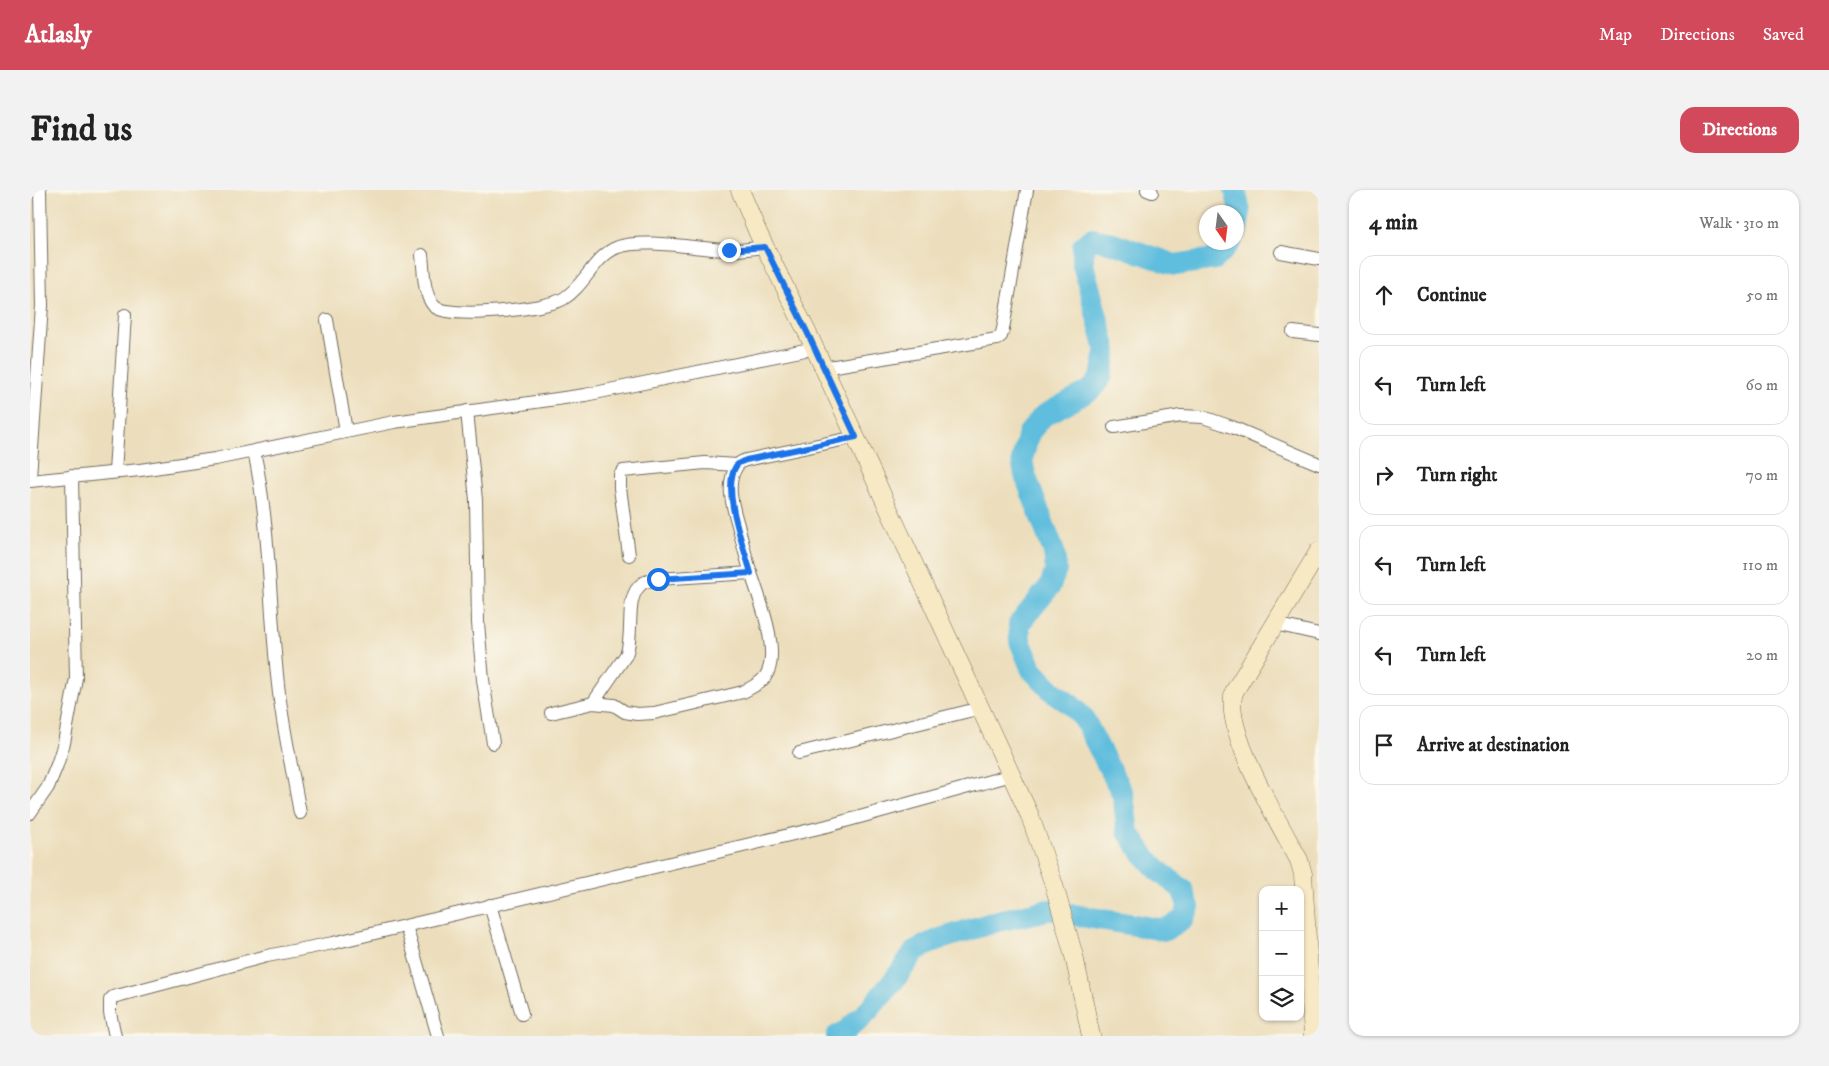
<!DOCTYPE html>
<html lang="en">
<head>
<meta charset="utf-8">
<style>
  body { margin:0; font-family:"IM FELL DW Pica",serif; background:#f2f2f2; color:#222 }
  .controls { position:absolute; right:15px; bottom:15px; display:grid; overflow:hidden; border-radius:10px; box-shadow:0 1px 4px #0004 }
  .controls button { width:45px; height:45px; display:grid; place-items:center; padding:0; border:0; border-bottom:1px solid #e0e0e0; background:#fff; color:#222; font:25px sans-serif }
  .compass { position:absolute; left:1169px; top:15px; width:45px; height:45px; border-radius:50%; background:#fff; box-shadow:0 1px 4px #0004; rotate:166deg }
  .stop { position:absolute; width:15px; height:15px; margin:-11px; border:4px solid #1a73e8; border-radius:50%; background:#fff }
  .stop.end { background:#1a73e8; border-color:#fff; box-shadow:0 1px 5px #0008 }
  .list { margin:0; padding:0; list-style:none }
  h2 { display:flex; justify-content:space-between; align-items:center; height:65px; margin:0; padding:0 20px; font-size:21px }
  h2 small { font-size:16px; font-weight:400; color:#767676 }
  .list li { display:grid; grid-template-columns:32px 1fr auto; gap:15px; align-items:center; box-sizing:border-box; height:80px; margin:0 10px 10px; padding:0 10px; border:1px solid #e0e0e0; border-radius:15px }
  .list b { display:block; font-size:19px; white-space:nowrap }
  .list em { font-size:16px; font-style:normal; color:#767676 }
  .icon { flex:none; width:28px; height:28px; fill:none; stroke:currentColor; stroke-width:2; stroke-linecap:round; stroke-linejoin:round }
  .map { position:relative; flex:none; width:1289px; height:846px; overflow:hidden; border-radius:15px }
  header { display:flex; align-items:center; gap:30px; box-sizing:border-box; height:70px; padding:0 25px; background:#d1495b; color:#fff }
  header strong { font-size:24px }
  nav { display:flex; gap:28px; margin-inline-start:auto; font-size:18px }
  .intro { display:flex; align-items:center; justify-content:space-between; box-sizing:border-box; height:120px; padding:0 30px }
  h1 { margin:0; font-size:35px }
  .button { padding:12px 22px; border-radius:15px; background:#d1495b; color:#fff; font-size:18px; font-weight:700 }
  main { display:flex; gap:30px; padding:0 30px }
  aside { flex:1; background:#fff; border-radius:15px; box-shadow:0 1px 4px #0004 }
  .map>svg:first-child { display:block }
  .lines { fill:none; stroke-linecap:round; stroke-linejoin:round }
  .river { stroke:#5fbddd; stroke-width:22 }
  .street-casing { stroke:#6f6a5e; stroke-width:14 }
  .secondary-casing { stroke:#6f6a5e; stroke-width:19 }
  .street { stroke:#fff; stroke-width:12 }
  .secondary { stroke:#f7e9c3; stroke-width:18 }
  .route { stroke:#1a73e8; stroke-width:6 }
</style>
</head>
<body>
<header>
<strong>Atlasly</strong>
<nav><a>Map</a><a>Directions</a><a>Saved</a></nav>
</header>
<div class="intro"><h1>Find us</h1><a class="button">Directions</a></div>
<main>
<div class="map">
<svg width="1289" height="846" viewBox="0 0 1289 846">
  <rect width="100%" height="100%" fill="#fbf7ec"/>
  <filter id="ink" filterUnits="userSpaceOnUse"><feTurbulence type="fractalNoise" baseFrequency=".02" numOctaves="2"/><feDisplacementMap in="SourceGraphic" scale="10" xChannelSelector="R" yChannelSelector="G"/><feConvolveMatrix kernelMatrix="1 2 1 2 8 2 1 2 1" color-interpolation-filters="sRGB"/></filter>
  <filter id="wash" filterUnits="userSpaceOnUse"><feTurbulence type="fractalNoise" baseFrequency=".0096" numOctaves="4" result="noise"/><feDisplacementMap in="SourceGraphic" scale="20" xChannelSelector="R" yChannelSelector="G"/><feGaussianBlur stdDeviation="1.12" result="paint"/><feColorMatrix in="noise" values="0 0 0 0 0 0 0 0 0 0 0 0 0 0 0 0 0 1.4 0 .05"/><feComposite in="paint" operator="in"/></filter>
  <g filter="url(#wash)">
    <rect width="100%" height="100%" fill="#ecdebc"/>
    <g class="lines">
      <g class="river">
        <path d="M1205 0 1210 22 1206 42"/>
        <path d="M1044 725 1135 740 1153 729 1159 717 1152 699 1130 682 1114 665 1098 642 1093 605 1054 529 1041 515 1022 501 1002 480 990 451 989 434 1020 396 1026 380 1024 362 995 285 992 270 999 243 1013 226 1062 199 1071 187 1076 161 1053 74V56L1062 49 1083 53 1145 75 1185 69 1201 52"/>
        <path d="M807 846 815 842 838 821 865 789 886 760 907 750 968 731 1018 720H1021"/>
      </g>
    </g>
  </g>
  <g filter="url(#ink)">
    <g class="lines">
      <defs>
        <g id="street">
          <path d="M1117 0 1122 2"/>
          <path d="M1251 62 1289 69"/>
          <path d="M392 65C394 81 393 104 404 116 417 130 516 119 533 109 555 96 564 66 588 57 614 48 668 59 697 60 710 61 723 58 735 57"/>
          <path d="M297 130 316 241"/>
          <path d="M1263 142 1289 145"/>
          <path d="M793 178 967 149 971 146 973 139 997 0"/>
          <path d="M437 221 446 310 448 433 453 490 463 553"/>
          <path d="M1084 237 1151 226 1173 227 1202 237 1289 274"/>
          <path d="M224 261C241 340 239 422 249 503 254 543 263 583 270 623"/>
          <path d="M85 282 95 125"/>
          <path d="M0 287 12 116 10 0"/>
          <path d="M0 291 110 280 185 269 364 232 555 205 785 158"/>
          <path d="M599 365 590 298V285L593 281 675 273 707 275"/>
          <path d="M1245 434 1289 444"/>
          <path d="M563 513 596 465C605 444 593 406 613 393 617 391 623 390 628 389L721 383"/>
          <path d="M521 523 563 513 584 515 595 522 607 524 624 523 713 502C720 498 730 494 735 487 752 464 729 408 721 383 716 368 712 351 708 335 703 318 695 293 707 276 708 273 713 271 716 270L826 247"/>
          <path d="M769 563 951 518"/>
          <path d="M0 623 18 597 27 575 34 553 46 488 42 286"/>
          <path d="M460 715 492 824"/>
          <path d="M376 736 408 846"/>
          <path d="M85 846 80 823V810L83 807 237 766 303 753 797 636 982 585"/>
        </g>
        <g id="secondary">
          <path d="M710 0 728 43 779 146 1000 626 1024 695 1044 766 1061 846"/>
          <path d="M1283 846 1273 684 1269 670C1250 634 1192 540 1204 502L1289 361"/>
        </g>
      </defs>
      <use href="#street" class="street-casing"/>
      <use href="#secondary" class="secondary-casing"/>
      <use href="#street" class="street"/>
      <use href="#secondary" class="secondary"/>
    </g>
  </g>
  <g class="lines" filter="url(#ink)">
    <path class="route" d="M628 389 721 383C714 357 691 299 706 276 708 273 713 271 716 270L826 247 779 146 735 57 699 60"/>
  </g>
</svg>
<div class="controls">
<button>+</button>
<button>−</button>
<button><svg class="icon" aria-label="layers" viewBox="0 0 24 24"><path d="M12 4l9 5-9 5-9-5zM3 14l9 5 9-5"/></svg></button>
</div>
<svg class="compass" viewBox="-18 -18 36 36"><path d="M0-13l5 13h-10z" fill="#e53935"/><path d="M0 13l5-13h-10z" fill="#767676"/></svg>
<div class="stop" style="left:628px;top:389px"></div>
<div class="stop end" style="left:699px;top:60px"></div>
</div>
<aside>
<h2>4 min<small>Walk · 310 m</small></h2>
<ul class="list">
<li><svg class="icon" aria-label="ahead" viewBox="0 0 24 24"><path d="M12 20V5M6 11l6-6 6 6"/></svg><div><b>Continue</b></div><em>50 m</em></li>
<li><svg class="icon" aria-label="left" viewBox="0 0 24 24"><path d="M17 20v-9H6M10 6l-5 5 5 5"/></svg><div><b>Turn left</b></div><em>60 m</em></li>
<li><svg class="icon" aria-label="right" viewBox="0 0 24 24"><path d="M7 20v-9h11M14 6l5 5-5 5"/></svg><div><b>Turn right</b></div><em>70 m</em></li>
<li><svg class="icon" aria-label="left" viewBox="0 0 24 24"><path d="M17 20v-9H6M10 6l-5 5 5 5"/></svg><div><b>Turn left</b></div><em>110 m</em></li>
<li><svg class="icon" aria-label="left" viewBox="0 0 24 24"><path d="M17 20v-9H6M10 6l-5 5 5 5"/></svg><div><b>Turn left</b></div><em>20 m</em></li>
<li><svg class="icon" aria-label="arrive" viewBox="0 0 24 24"><path d="M6 21V4h12l-3 4 3 4H6"/></svg><div><b>Arrive at destination</b></div></li>
</ul>
</aside>
</main>
</body>
</html>
